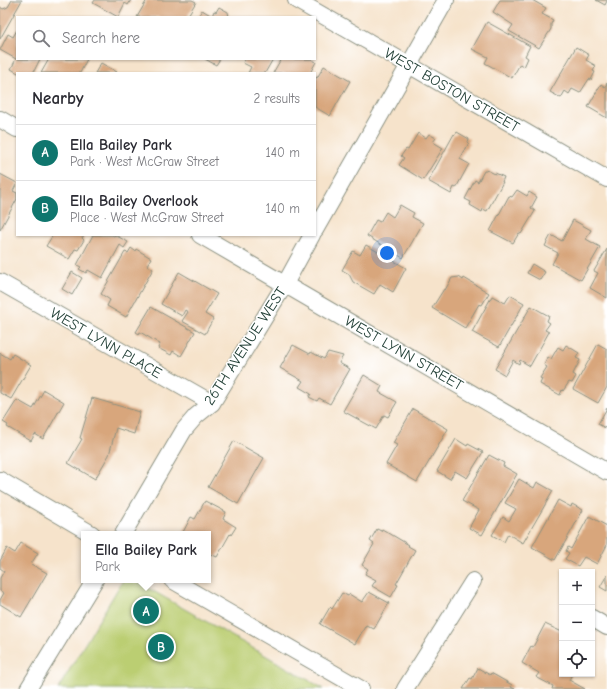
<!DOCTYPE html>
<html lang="en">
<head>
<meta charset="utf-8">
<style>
  body { margin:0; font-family:"Comic Neue",sans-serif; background:#f7f7f7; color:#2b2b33 }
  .controls { position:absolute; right:12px; bottom:12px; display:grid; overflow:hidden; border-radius:0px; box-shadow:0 1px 3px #0004 }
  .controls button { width:36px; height:36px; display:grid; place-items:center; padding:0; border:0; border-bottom:1px solid #e1e1e2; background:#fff; color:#2b2b33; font:20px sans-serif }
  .you { position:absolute; left:387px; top:253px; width:14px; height:14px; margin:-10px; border:3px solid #fff; border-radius:50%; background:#1a73e8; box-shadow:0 0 0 6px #1a73e833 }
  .badge { display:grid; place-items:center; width:26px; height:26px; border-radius:50%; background:#0f766e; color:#fff; font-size:13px; font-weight:700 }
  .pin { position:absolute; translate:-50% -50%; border:2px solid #fff; box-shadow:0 1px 4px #0006 }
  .popup { position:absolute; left:81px; top:531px; width:130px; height:52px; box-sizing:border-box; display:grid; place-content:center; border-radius:0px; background:#fff; filter:drop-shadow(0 1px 3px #0005); font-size:13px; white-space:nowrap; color:#7c7c81 }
  .popup b { font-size:15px; color:#2b2b33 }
  .popup::after { content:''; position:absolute; left:50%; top:100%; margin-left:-8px; border:8px solid transparent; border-top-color:#fff }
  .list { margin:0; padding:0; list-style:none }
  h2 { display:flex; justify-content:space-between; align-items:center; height:52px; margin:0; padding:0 16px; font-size:17px }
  h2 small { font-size:13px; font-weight:400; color:#7c7c81 }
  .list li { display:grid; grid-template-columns:26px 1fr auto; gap:12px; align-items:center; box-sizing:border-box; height:56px; padding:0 16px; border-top:1px solid #e1e1e2 }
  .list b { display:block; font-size:15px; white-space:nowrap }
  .list p { margin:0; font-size:13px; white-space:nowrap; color:#7c7c81 }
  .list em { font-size:13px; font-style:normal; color:#7c7c81 }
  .icon { flex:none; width:22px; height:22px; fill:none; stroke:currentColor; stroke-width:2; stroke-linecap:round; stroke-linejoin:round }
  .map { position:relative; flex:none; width:607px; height:689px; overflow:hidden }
  .search { position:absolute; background:#fff; box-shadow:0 1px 3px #0004; left:16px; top:16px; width:300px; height:44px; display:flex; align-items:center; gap:10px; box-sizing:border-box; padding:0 14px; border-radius:0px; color:#7c7c81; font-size:15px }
  .panel { position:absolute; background:#fff; box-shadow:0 1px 3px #0004; left:16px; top:72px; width:300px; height:164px; border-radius:0px }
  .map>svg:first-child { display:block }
  .green { fill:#bbce72; stroke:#6d8653 }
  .building { fill:#d8a67c }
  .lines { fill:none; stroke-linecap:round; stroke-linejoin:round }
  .minor-casing { stroke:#8a9080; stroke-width:18 }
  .minor { stroke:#fff; stroke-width:16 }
  .labels { text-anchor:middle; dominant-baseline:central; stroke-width:3; stroke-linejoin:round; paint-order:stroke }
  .street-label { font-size:15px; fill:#1f3d34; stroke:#fff }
</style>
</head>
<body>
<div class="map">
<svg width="607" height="689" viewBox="0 0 607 689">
  <rect width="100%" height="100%" fill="#fff"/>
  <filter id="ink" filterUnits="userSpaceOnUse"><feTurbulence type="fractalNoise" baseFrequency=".025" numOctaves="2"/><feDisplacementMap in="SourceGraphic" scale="8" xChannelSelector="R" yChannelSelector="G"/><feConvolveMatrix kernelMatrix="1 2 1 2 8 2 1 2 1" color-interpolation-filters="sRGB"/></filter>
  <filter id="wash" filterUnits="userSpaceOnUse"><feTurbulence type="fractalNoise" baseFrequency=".012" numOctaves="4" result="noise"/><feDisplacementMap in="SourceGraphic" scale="16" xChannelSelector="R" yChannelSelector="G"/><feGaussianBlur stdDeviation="0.9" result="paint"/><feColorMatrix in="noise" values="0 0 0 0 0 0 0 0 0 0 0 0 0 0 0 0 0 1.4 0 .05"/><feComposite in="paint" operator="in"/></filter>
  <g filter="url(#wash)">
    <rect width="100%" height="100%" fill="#f6e3cb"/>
    <path class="green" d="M123 580H134L324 689H58Z"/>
    <g id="blocks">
      <g class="building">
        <path d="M12 0H22L0 39V7L3 9 8 7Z"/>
        <path d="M95 0H131L128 5 125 3 118 17 93 3Z"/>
        <path d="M147 0H192L196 2 187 17H137Z"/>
        <path d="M500 0H532L546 8 542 14 553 20 551 24V29L539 48 509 31 513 25 493 12Z"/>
        <path d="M596 0H607V1L605 5Z"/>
        <path d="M219 7 228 12 229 17H198L202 10 212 16 214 11 216 12Z"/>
        <path d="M487 22 530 46 525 56 528 58 524 67 520 64 512 78 485 63 488 57 472 49Z"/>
        <path d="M17 30V59H40L33 73H18L11 69 16 59 0 50 8 34 13 37Z"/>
        <path d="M576 47 589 55 586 60 596 66 593 71 595 72 591 80 589 79 580 93 572 89 569 94 565 91 561 98 550 92Z"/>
        <path d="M49 59H87L80 73H41Z"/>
        <path d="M205 59H220L216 65Z"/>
        <path d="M245 59H273L265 73H248L251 67 243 63Z"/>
        <path d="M281 59H311L316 62 310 73H273Z"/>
        <path d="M101 63 117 72 116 73H95Z"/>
        <path d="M324 66 350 81 330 116 315 107V77L317 78Z"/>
        <path d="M607 83V118L588 107 601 84 605 87Z"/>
        <path d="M457 132 469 139 468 142 469 143 460 159 469 164 456 188 454 187 451 194 428 181 454 134 455 135Z"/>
        <path d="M418 133 426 138 429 134 436 138 433 142 443 148 423 180 399 165 404 158 401 156 406 149 408 150Z"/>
        <path d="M487 170 495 174V173L504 177 502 182H503L487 211 483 209 482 212 470 205 471 202 465 199 475 180 478 182 484 171H486Z"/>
        <path d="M0 174 17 183 13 191 17 193V199L0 230Z"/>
        <path d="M517 190 527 196 529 192 537 197 531 208 535 211 521 234 519 233 513 243 490 231 509 196 512 197Z"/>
        <path d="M400 205 414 213 412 217 423 223 403 258 367 236 376 220 380 222 386 212 393 217Z"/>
        <path d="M573 220 591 230 586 239 600 247 581 280 552 264 558 253 545 246 551 235 562 241Z"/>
        <path d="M53 235H84L82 238 84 240 78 250 75 249 69 259 46 246Z"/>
        <path d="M93 235H112L114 236 115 235 128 242 124 248 120 245 102 278 88 270 86 273 79 269 81 267 77 265Z"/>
        <path d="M366 245 406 268 393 292 380 284 374 294 353 282 349 274 342 270 353 251 360 255Z"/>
        <path d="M131 248 135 251 136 249 151 258 147 265 153 269 126 317 107 306 110 300 101 294 125 252 128 253Z"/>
        <path d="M607 249V298L590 288 598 273 594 271Z"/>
        <path d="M532 264 545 272 540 280 527 273Z"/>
        <path d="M72 272 82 278 72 295 62 289Z"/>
        <path d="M179 272 217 294 205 314 213 319 205 334 182 321 188 312 185 310 182 316 161 304Z"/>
        <path d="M459 277 463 280 464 278 489 293 482 305 479 304 465 328 432 308 444 289 445 290 452 278Z"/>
        <path d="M510 295 524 303 519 312 499 347 472 332 492 296 505 303Z"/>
        <path d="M531 306 549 316 547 321 550 323 545 330 549 332 530 366 520 360 519 364 513 360 505 375 495 369Z"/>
        <path d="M151 307 195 332 181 356 173 351 171 355 158 348 160 344 140 332 139 334 136 332Z"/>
        <path d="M598 344 607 349V387L598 403 573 389Z"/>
        <path d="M293 345 310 354 311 352 324 359 328 352 343 356 339 363 350 369 330 404 319 398 317 401 309 397 311 394 299 387 303 381 280 368Z"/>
        <path d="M566 345 579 353 576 358 580 360 573 374 576 376 572 383 569 382 563 391 562 390 560 395 540 384 542 379 540 378 547 367 544 365 548 357 551 359 558 347 563 350Z"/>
        <path d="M0 353 10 359 13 354 31 365 11 399 0 393Z"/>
        <path d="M364 375 382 386 379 392 397 402 388 417 384 415 376 429 343 411Z"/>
        <path d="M44 390 64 402 43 439 35 434 31 441 7 427 8 425 3 422 17 400 33 409Z"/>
        <path d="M92 398 140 412 134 434 116 428 109 455 95 479 68 463 82 439 80 438Z"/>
        <path d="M607 408V429L598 424Z"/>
        <path d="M413 409 448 429 417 482 386 464 397 445 393 443Z"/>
        <path d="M456 439 467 446 468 444 483 452 467 478 455 471 450 479 437 471Z"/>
        <path d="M234 441 264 458 238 504 208 487Z"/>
        <path d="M489 455 504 463 503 466 517 474 482 535 469 528 479 510 462 501Z"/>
        <path d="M519 479 534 488 537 482 553 491 523 543 508 534 504 542 492 535 503 517 509 521 516 509 505 503Z"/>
        <path d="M558 500 571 507 572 504 583 510 555 560 532 547Z"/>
        <path d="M205 501 226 512 223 519 236 527 231 535 230 534 217 557 208 553V534H182L191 517 195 519Z"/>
        <path d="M589 516 607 526V545L597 564 584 557 578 566 565 559 569 553 566 551 568 547 571 549Z"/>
        <path d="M377 529 381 531 382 529 409 545 408 546 415 550 396 584 398 585 391 597 372 586 376 580 365 574 368 569 362 565 374 544 370 541Z"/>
        <path d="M21 543 38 553 31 564 47 573 21 617 0 604V600L4 593 0 591V578L4 571 0 568V561L7 548 15 553Z"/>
        <path d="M607 575V591L600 587Z"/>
        <path d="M369 592 389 603 374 629 366 625 355 644 320 624 330 607 332 609 342 593 348 596 349 594 362 602Z"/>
        <path d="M545 624 562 632V674H572L569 680 585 689H552L553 686 536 677 539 673 522 663 531 646 533 647Z"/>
        <path d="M478 668 490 675 491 673 512 685 511 687 515 689H463L470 678 472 679Z"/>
      </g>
    </g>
  </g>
  <g filter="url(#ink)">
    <use href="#blocks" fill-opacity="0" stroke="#8a9080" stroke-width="1"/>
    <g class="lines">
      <defs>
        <g id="minor">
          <path d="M296 0 607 179"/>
          <path d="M0 119 17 129"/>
          <path d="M315 230 446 0"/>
          <path d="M200 235 607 472"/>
          <path d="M0 282 212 403"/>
          <path d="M0 480 92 534"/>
          <path d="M123 534 184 430 196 416 212 403 285 284 312 235"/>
          <path d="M172 580 361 689"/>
          <path d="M592 618 607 627"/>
          <path d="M28 689 95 580"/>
          <path d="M405 689 473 581"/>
        </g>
      </defs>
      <use href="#minor" class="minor-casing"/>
      <use href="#minor" class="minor"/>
    </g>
  </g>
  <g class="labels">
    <g class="street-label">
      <text transform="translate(452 90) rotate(30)">WEST BOSTON STREET</text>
      <text transform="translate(106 343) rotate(30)">WEST LYNN PLACE</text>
      <text transform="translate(245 346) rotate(-57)">26TH AVENUE WEST</text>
      <text transform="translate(404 353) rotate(30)">WEST LYNN STREET</text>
    </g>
  </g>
</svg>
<div class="controls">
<button>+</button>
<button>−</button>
<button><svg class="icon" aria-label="locate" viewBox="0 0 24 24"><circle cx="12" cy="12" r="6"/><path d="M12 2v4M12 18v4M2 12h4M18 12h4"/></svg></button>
</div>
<div class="you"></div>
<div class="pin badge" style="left:146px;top:611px">A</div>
<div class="popup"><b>Ella Bailey Park</b>Park</div>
<div class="pin badge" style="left:161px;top:647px">B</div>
<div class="search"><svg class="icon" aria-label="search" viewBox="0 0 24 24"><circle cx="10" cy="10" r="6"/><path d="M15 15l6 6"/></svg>Search here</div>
<section class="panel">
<h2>Nearby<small>2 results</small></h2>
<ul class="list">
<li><span class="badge">A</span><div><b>Ella Bailey Park</b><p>Park · West McGraw Street</p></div><em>140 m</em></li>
<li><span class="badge">B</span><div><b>Ella Bailey Overlook</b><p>Place · West McGraw Street</p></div><em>140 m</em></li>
</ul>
</section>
</div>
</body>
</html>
